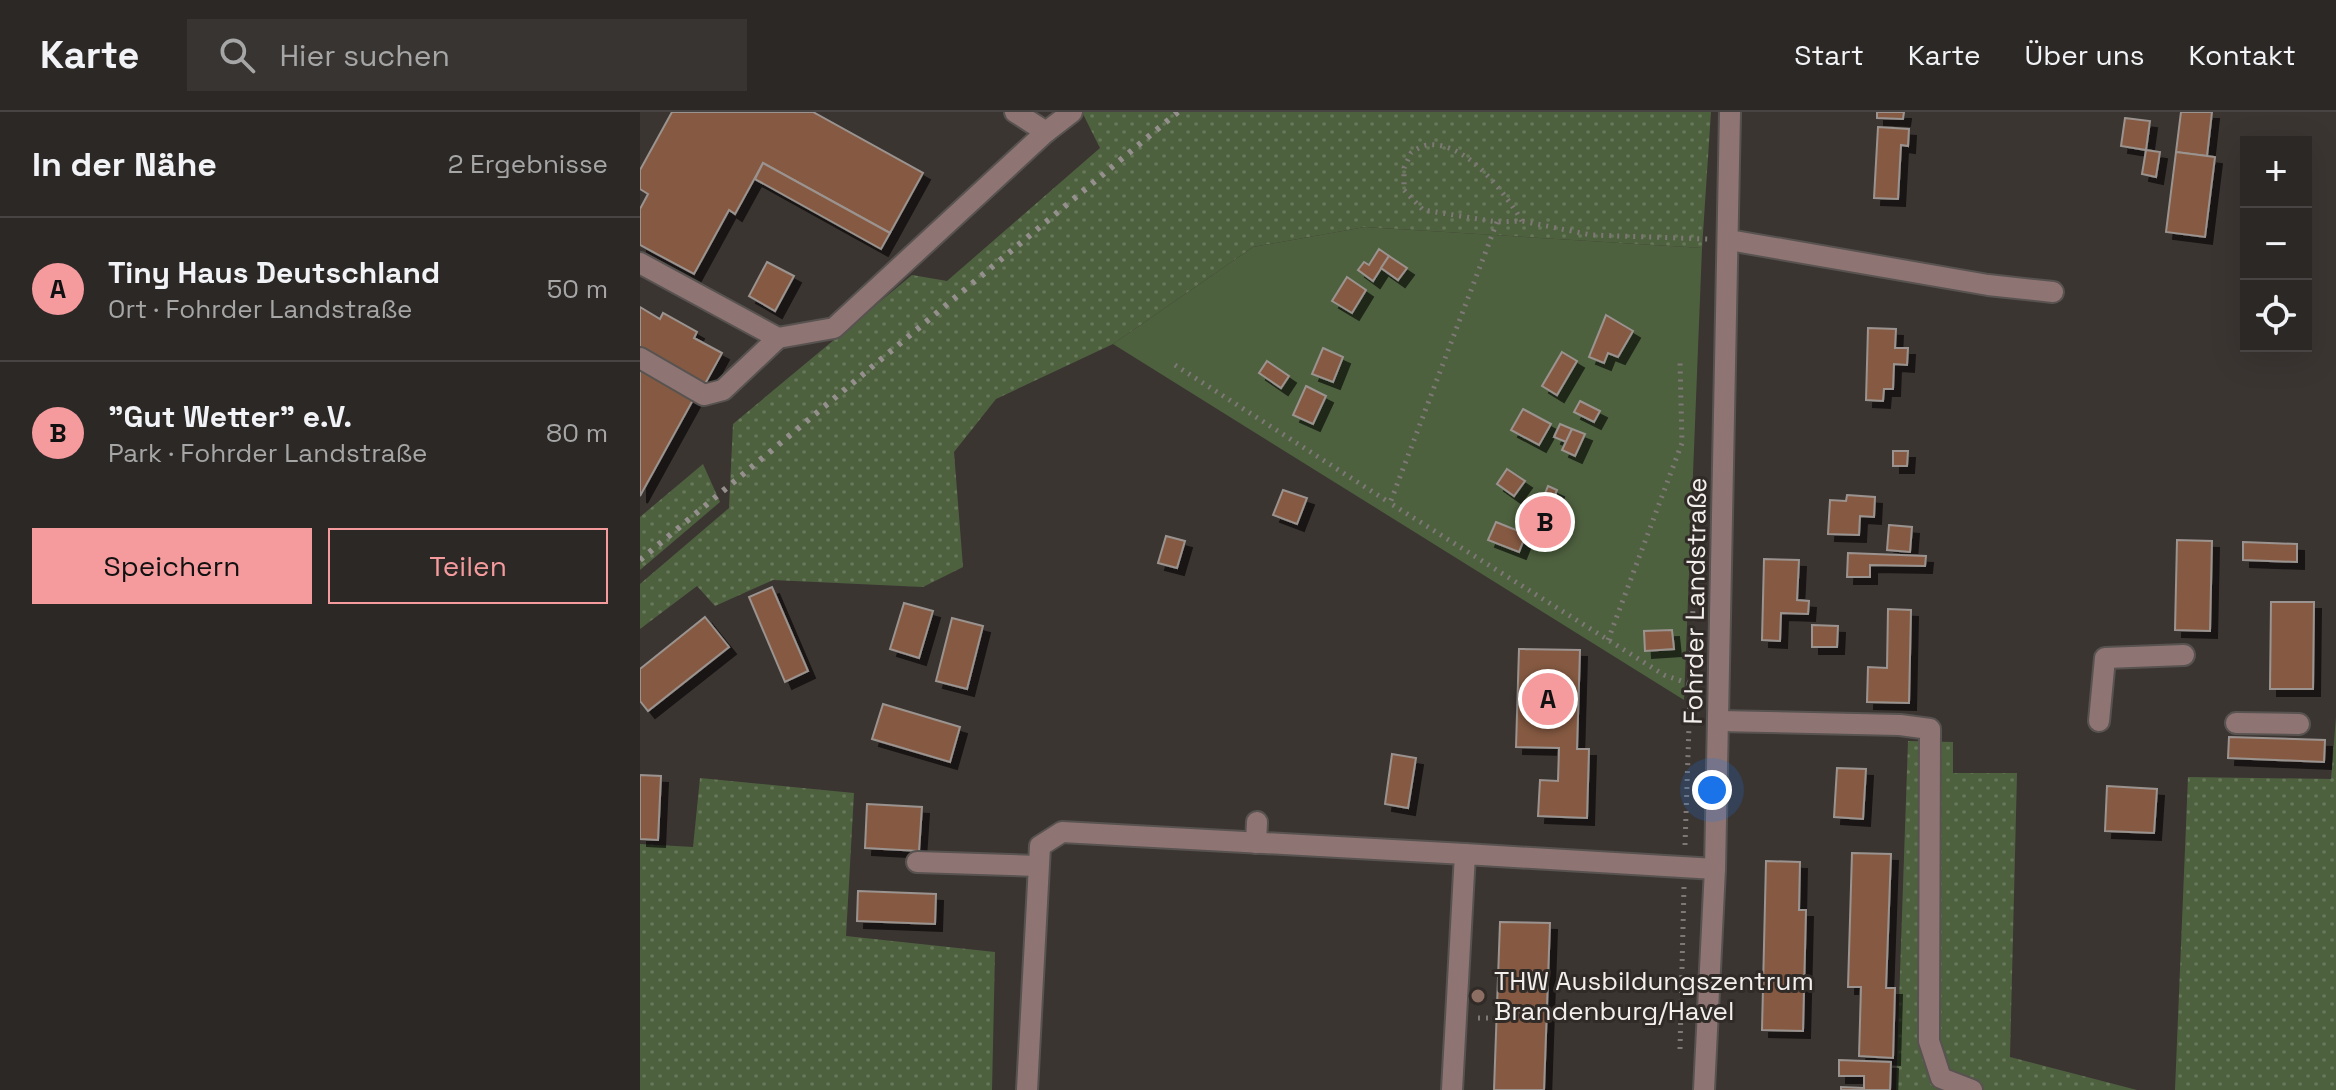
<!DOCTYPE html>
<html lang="de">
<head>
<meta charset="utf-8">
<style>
  body { margin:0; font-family:"Space Grotesk",sans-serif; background:#383432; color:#f1f3f6 }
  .controls { position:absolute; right:24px; top:24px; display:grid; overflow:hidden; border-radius:0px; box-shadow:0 8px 32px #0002 }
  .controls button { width:72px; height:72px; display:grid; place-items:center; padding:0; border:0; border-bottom:2px solid #484443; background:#2c2826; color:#f1f3f6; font:40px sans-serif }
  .you { position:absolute; left:1072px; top:678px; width:28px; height:28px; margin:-20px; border:6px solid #fff; border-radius:50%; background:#1a73e8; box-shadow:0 0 0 12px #1a73e833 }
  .badge { display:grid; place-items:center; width:52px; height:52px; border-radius:50%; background:#f59b9e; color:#111; font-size:26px; font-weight:700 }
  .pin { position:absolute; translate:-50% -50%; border:4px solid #fff; box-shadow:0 2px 8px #0006 }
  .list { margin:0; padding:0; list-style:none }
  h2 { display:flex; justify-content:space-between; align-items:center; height:104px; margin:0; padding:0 32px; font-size:34px }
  h2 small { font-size:26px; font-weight:400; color:#a6a6a7 }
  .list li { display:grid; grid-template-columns:52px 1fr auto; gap:24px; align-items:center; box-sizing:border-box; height:144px; padding:0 32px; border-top:2px solid #484443 }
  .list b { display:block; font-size:30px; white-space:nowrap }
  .list p { margin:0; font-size:26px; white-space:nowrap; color:#a6a6a7 }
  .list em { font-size:26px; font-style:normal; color:#a6a6a7 }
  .actions { display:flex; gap:16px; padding:24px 32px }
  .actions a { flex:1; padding:18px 0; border:2px solid #f59b9e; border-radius:0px; text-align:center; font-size:28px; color:#f59b9e }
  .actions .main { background:#f59b9e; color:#111 }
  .icon { flex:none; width:44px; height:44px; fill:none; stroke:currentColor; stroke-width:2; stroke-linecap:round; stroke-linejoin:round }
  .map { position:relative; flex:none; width:1696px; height:978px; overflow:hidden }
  header { display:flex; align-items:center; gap:48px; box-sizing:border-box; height:112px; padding:0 40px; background:#2c2826; border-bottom:2px solid #484443 }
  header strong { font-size:38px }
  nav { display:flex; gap:44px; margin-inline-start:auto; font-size:28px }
  .search { width:560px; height:72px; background:#383432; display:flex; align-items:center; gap:20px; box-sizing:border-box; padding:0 28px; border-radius:0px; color:#a6a6a7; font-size:30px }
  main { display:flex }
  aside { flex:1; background:#2c2826 }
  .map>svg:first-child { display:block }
  .grass { fill:url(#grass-dots) }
  .garden { fill:#4e613f }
  .building { fill:#865a42; stroke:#9a938f; stroke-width:2; filter:url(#shadow) }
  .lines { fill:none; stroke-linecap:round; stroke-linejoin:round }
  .minor-casing { stroke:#585350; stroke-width:24 }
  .path { stroke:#7e7876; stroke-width:5; stroke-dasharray:2 6; stroke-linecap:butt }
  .minor { stroke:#8e7573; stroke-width:20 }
  .rail { stroke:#95908e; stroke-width:6; stroke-dasharray:4 8; stroke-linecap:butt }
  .education-dot { fill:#8d6e63; stroke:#312b28; stroke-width:3 }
  .labels { text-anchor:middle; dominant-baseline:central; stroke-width:6; stroke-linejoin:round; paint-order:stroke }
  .street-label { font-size:26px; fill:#f3efed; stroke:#312b28 }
  .poi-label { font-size:26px; fill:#f3efed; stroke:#312b28; text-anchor:start }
</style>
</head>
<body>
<header>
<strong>Karte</strong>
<div class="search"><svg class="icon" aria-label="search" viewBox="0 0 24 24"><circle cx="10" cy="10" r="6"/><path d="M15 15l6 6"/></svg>Hier suchen</div>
<nav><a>Start</a><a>Karte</a><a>Über uns</a><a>Kontakt</a></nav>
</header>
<main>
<aside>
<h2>In der Nähe<small>2 Ergebnisse</small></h2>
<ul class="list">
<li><span class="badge">A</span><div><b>Tiny Haus Deutschland</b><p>Ort · Fohrder Landstraße</p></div><em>50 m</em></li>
<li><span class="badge">B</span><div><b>&quot;Gut Wetter&quot; e.V.</b><p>Park · Fohrder Landstraße</p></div><em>80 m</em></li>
</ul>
<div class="actions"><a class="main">Speichern</a><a>Teilen</a></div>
</aside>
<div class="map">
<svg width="1696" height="978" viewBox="0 0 1696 978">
  <defs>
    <pattern id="grass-dots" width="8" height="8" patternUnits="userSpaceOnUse" patternTransform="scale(2)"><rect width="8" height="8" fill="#4e613f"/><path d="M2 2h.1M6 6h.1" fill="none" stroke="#68785b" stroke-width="1.8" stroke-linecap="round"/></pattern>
    <filter id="shadow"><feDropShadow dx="7" dy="7" stdDeviation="0" flood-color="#0009"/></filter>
  </defs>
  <rect width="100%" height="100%" fill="#3b3532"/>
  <g class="grass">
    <path d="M442 0H1071L1062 136 725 115 613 135 473 232 356 287 314 340 323 455 283 475 133 468 75 494 57 474 0 517V472L89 396 93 312 272 163 307 169 460 36Z"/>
    <path d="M63 352 80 390 0 458V405Z"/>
    <path d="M1696 605V978H1535L1548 665 1691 667Z"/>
    <path d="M1268 629 1313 630V661H1377L1370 945 1497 978H1256Z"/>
    <path d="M60 666 214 681 206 824 355 840 352 978H0V732L53 735Z"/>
  </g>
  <path class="garden" d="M725 115 1062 136 1044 588 473 232 613 135Z"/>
  <g class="building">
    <path d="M32 0H173L283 61 250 121 123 51 95 102 89 98 54 162 0 133V97L8 82 0 77V58Z"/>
    <path d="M1237 0H1264L1263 7 1237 6Z"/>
    <path d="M1541 0H1572L1567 44 1536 40Z"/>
    <path d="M1485 6 1510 9 1506 38 1481 34Z"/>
    <path d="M1238 15 1269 17 1268 34 1261 33 1258 87 1234 86Z"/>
    <path d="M1506 38 1520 40 1516 65 1502 62Z"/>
    <path d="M1536 40 1575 45 1565 125 1526 120Z"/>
    <path d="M123 51 250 121 241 137 115 67Z"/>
    <path d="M739 137 749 144 733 169 718 158 724 150 729 153Z"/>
    <path d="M749 144 767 156 758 168 741 156Z"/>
    <path d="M127 150 154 164 135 199 109 184Z"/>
    <path d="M707 165 726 178 712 201 692 189Z"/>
    <path d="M0 195 20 207 23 201 57 220 54 226 82 241 65 272 0 236Z"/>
    <path d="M966 203 993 219 978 245 968 241 964 251 949 245Z"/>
    <path d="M1228 216 1256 217 1255 236H1268L1267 253 1254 252 1253 277H1244L1243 289 1226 288Z"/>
    <path d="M683 236 703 245 693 270 672 262Z"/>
    <path d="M922 240 937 249 917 283 902 274Z"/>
    <path d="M627 249 649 264 641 276 619 261Z"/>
    <path d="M0 258 53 288 0 384Z"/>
    <path d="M666 274 686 284 673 312 653 303Z"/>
    <path d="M940 289 960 299 954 310 934 300Z"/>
    <path d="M883 297 911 312 899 333 871 318Z"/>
    <path d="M920 312 932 317 926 330 914 325Z"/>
    <path d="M932 317 945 322 935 344 922 338Z"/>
    <path d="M1253 339H1268L1267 354H1253Z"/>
    <path d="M867 357 885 369 874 384 857 372Z"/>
    <path d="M908 374 917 378 904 410 895 406Z"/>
    <path d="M643 378 667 386 657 412 633 403Z"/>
    <path d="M1207 383 1235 385 1234 405 1220 404 1219 423 1188 422 1190 388 1206 389Z"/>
    <path d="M856 410 886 422 879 440 848 428Z"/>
    <path d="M1249 413 1272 415 1270 440 1247 438Z"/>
    <path d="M526 424 545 429 537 456 518 451Z"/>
    <path d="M1537 428 1572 429 1570 519 1535 518Z"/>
    <path d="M1603 430 1657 432V450L1603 448Z"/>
    <path d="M1208 441 1286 444 1285 454 1230 453V465H1207Z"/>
    <path d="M1124 447 1159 448 1157 488 1169 489 1168 502 1141 501 1140 529 1122 528Z"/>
    <path d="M132 475 168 559 145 570 109 485Z"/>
    <path d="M1631 490H1674L1673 577H1630Z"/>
    <path d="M264 491 293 499 279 546 250 537Z"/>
    <path d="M1248 497 1271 498 1269 591 1227 590 1228 555 1247 556Z"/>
    <path d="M65 505 89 535 8 599 0 589V557Z"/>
    <path d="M312 506 343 514 327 577 296 569Z"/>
    <path d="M1172 513 1198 514 1197 535H1172Z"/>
    <path d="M1032 518 1034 537 1005 539 1004 519Z"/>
    <path d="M879 537 940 538 937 637H949L947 706 898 704 900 668 918 669 919 636 876 635Z"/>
    <path d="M243 592 320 615 310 650 232 627Z"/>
    <path d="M1589 625 1685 628 1684 650 1588 646Z"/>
    <path d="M752 642 776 646 768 696 745 692Z"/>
    <path d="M1197 656 1226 657 1223 707 1194 705Z"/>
    <path d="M0 663 21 664 18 728 0 727Z"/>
    <path d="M1467 674 1517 677 1514 721 1465 719Z"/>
    <path d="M227 692 282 695 279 739 225 736Z"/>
    <path d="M1212 741 1251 742 1246 876H1255L1253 946 1219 944 1221 875H1208Z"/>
    <path d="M1126 749 1160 750 1159 798H1166L1163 919 1122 918Z"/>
    <path d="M218 779 296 782 295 812 217 809Z"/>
    <path d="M860 810 910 811 904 978H854Z"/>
    <path d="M1199 948 1251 950 1250 978H1201V975L1224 976V964H1199Z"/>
  </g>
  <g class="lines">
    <defs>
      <g id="minor">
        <path d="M375 0 406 20"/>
        <path d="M1089 128 1348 173 1413 180"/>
        <path d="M0 151 138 226 194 216 406 20 432 0"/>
        <path d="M0 246 64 283 83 278 138 226"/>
        <path d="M1078 609 1260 613 1290 617 1289 929 1301 966 1332 978"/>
        <path d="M1459 609 1465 546 1544 543"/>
        <path d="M1596 611 1659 612"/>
        <path d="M616 731 617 710"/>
        <path d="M277 750 397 754"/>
        <path d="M387 978 400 734 422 720 825 742"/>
        <path d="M812 978 825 742 1075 757"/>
        <path d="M1064 978 1075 757 1090 0"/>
      </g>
    </defs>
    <use href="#minor" class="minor-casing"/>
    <g class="path">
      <path d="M882 109C865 81 826 29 788 33 783 33 775 38 771 41L764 56V78L783 98 857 110 882 109 951 123 1068 127"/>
      <path d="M857 110 750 391 1024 563 1050 572"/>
      <path d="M535 253 750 391"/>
      <path d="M968 528 1042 331 1040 249"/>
      <path d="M1045 733 1055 435"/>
      <path d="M907 901 999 905"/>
      <path d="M838 906H857"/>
      <path d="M1040 937 1044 775"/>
    </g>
    <use href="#minor" class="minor"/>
    <path class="rail" d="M0 448 538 0"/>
  </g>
  <circle class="education-dot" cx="838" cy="884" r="8"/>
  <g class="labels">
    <g class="street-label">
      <text transform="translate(1055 489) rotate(-89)">Fohrder Landstraße</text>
    </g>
    <g class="poi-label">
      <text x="854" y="869">THW Ausbildungszentrum<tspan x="854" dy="30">Brandenburg/Havel</tspan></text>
    </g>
  </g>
</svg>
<div class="controls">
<button>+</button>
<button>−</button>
<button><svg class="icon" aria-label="locate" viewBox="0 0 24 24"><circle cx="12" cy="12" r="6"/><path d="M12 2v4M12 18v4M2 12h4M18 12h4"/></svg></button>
</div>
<div class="you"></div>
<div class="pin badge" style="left:908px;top:587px">A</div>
<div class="pin badge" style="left:905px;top:410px">B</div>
</div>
</main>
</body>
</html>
